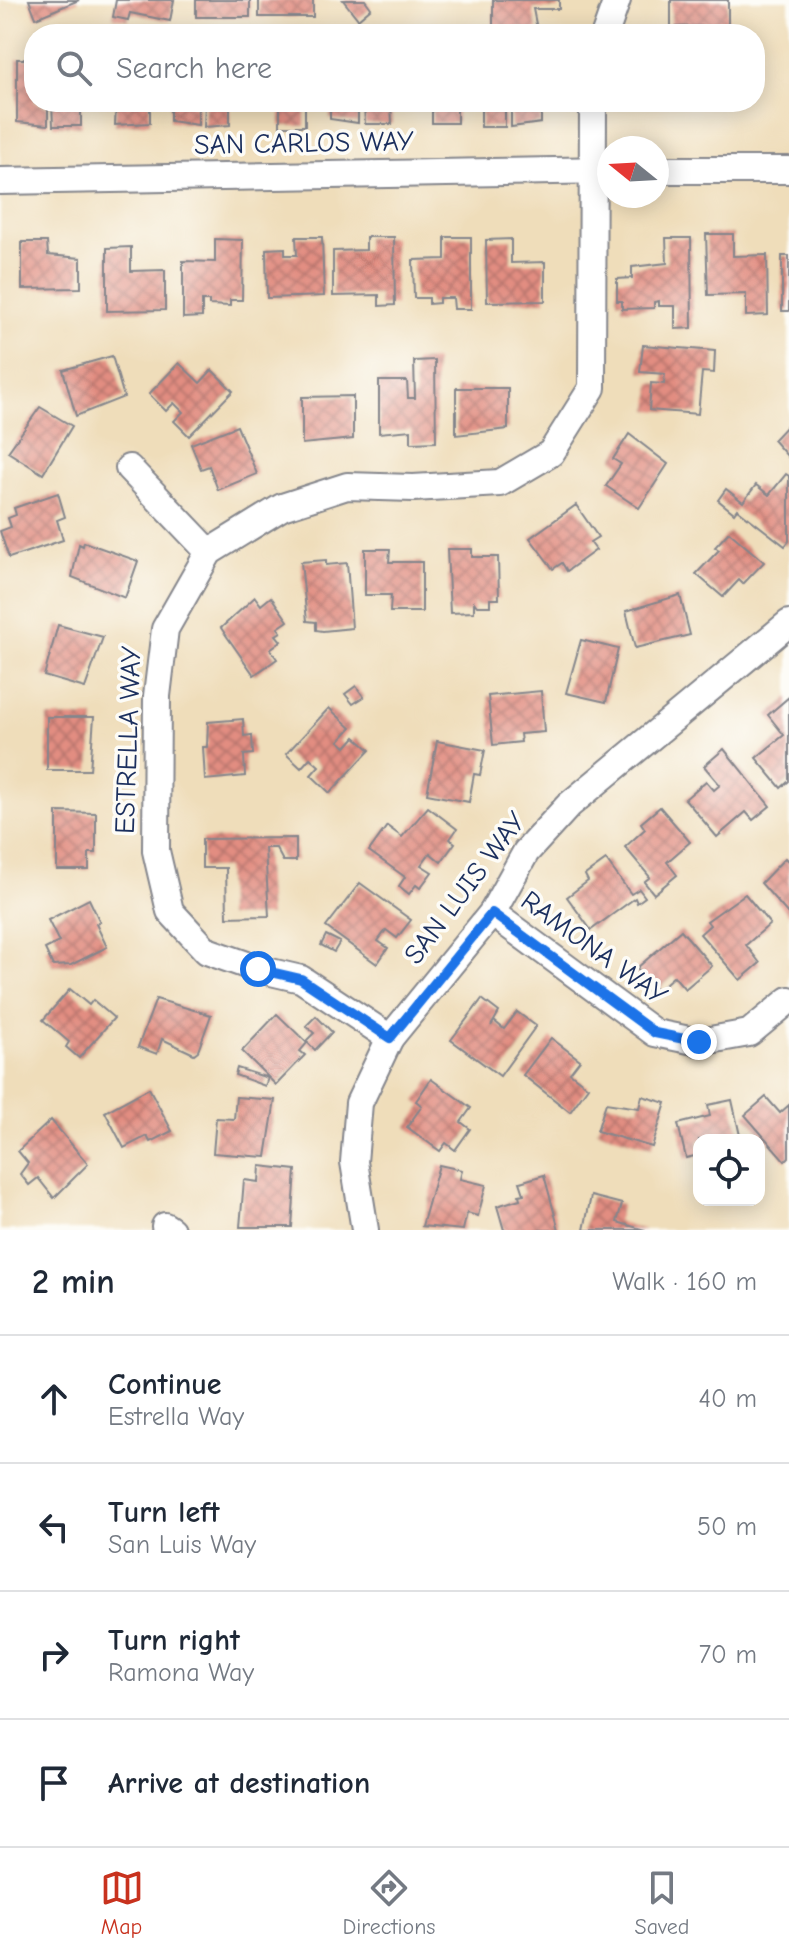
<!DOCTYPE html>
<html lang="en">
<head>
<meta charset="utf-8">
<style>
  body { margin:0; font-family:"Comic Neue",sans-serif; background:#f2f2f3; color:#1f2937 }
  .controls { position:absolute; right:24px; bottom:24px; display:grid; overflow:hidden; border-radius:16px; box-shadow:0 4px 20px #0003 }
  .controls button { width:72px; height:72px; display:grid; place-items:center; padding:0; border:0; border-bottom:2px solid #e0e1e3; background:#fff; color:#1f2937; font:40px sans-serif }
  .compass { position:absolute; left:597px; top:136px; width:72px; height:72px; border-radius:50%; background:#fff; box-shadow:0 4px 20px #0003; rotate:288deg }
  .stop { position:absolute; width:24px; height:24px; margin:-18px; border:6px solid #1a73e8; border-radius:50%; background:#fff }
  .stop.end { background:#1a73e8; border-color:#fff; box-shadow:0 2px 8px #0008 }
  .list { margin:0; padding:0; list-style:none }
  h2 { display:flex; justify-content:space-between; align-items:center; height:104px; margin:0; padding:0 32px; font-size:34px }
  h2 small { font-size:26px; font-weight:400; color:#747a83 }
  .list li { display:grid; grid-template-columns:52px 1fr auto; gap:24px; align-items:center; box-sizing:border-box; height:128px; padding:0 32px; border-top:2px solid #e0e1e3 }
  .list b { display:block; font-size:30px; white-space:nowrap }
  .list p { margin:0; font-size:26px; white-space:nowrap; color:#747a83 }
  .list em { font-size:26px; font-style:normal; color:#747a83 }
  .icon { flex:none; width:44px; height:44px; fill:none; stroke:currentColor; stroke-width:2; stroke-linecap:round; stroke-linejoin:round }
  .map { position:relative; flex:none; width:789px; height:1230px; overflow:hidden }
  .search { position:absolute; background:#fff; box-shadow:0 4px 20px #0003; left:24px; right:24px; top:24px; height:88px; display:flex; align-items:center; gap:20px; box-sizing:border-box; padding:0 28px; border-radius:32px; color:#747a83; font-size:30px }
  .sheet { height:616px; background:#fff }
  nav { display:flex; justify-content:space-around; align-items:center; box-sizing:border-box; height:112px; border-top:2px solid #e0e1e3; background:#fff; font-size:22px; color:#747a83 }
  nav a { display:grid; justify-items:center; gap:4px }
  nav .on { color:#c8321e }
  .map>svg:first-child { display:block }
  .building { fill:url(#building-cross-hatch) }
  .lines { fill:none; stroke-linecap:round; stroke-linejoin:round }
  .minor-casing { stroke:#85868c; stroke-width:30 }
  .minor { stroke:#fff; stroke-width:26 }
  .route { stroke:#1a73e8; stroke-width:10 }
  .labels { text-anchor:middle; dominant-baseline:central; stroke-width:7; stroke-linejoin:round; paint-order:stroke }
  .street-label { font-size:28px; fill:#1b2f5e; stroke:#fdfcf7 }
</style>
</head>
<body>
<div class="map">
<svg width="789" height="1230" viewBox="0 0 789 1230">
  <defs>
    <pattern id="building-cross-hatch" width="8" height="8" patternUnits="userSpaceOnUse" patternTransform="scale(2)"><rect width="8" height="8" fill="#e28d81"/><path d="M0 0l8 8M0 8l8-8" fill="none" stroke="#b6746d"/></pattern>
  </defs>
  <rect width="100%" height="100%" fill="#fdfcf7"/>
  <filter id="ink" filterUnits="userSpaceOnUse"><feTurbulence type="fractalNoise" baseFrequency=".0125" numOctaves="2"/><feDisplacementMap in="SourceGraphic" scale="16" xChannelSelector="R" yChannelSelector="G"/><feConvolveMatrix kernelMatrix="1 2 1 2 8 2 1 2 1" color-interpolation-filters="sRGB"/></filter>
  <filter id="wash" filterUnits="userSpaceOnUse"><feTurbulence type="fractalNoise" baseFrequency=".006" numOctaves="4" result="noise"/><feDisplacementMap in="SourceGraphic" scale="32" xChannelSelector="R" yChannelSelector="G"/><feGaussianBlur stdDeviation="1.8" result="paint"/><feColorMatrix in="noise" values="0 0 0 0 0 0 0 0 0 0 0 0 0 0 0 0 0 1.4 0 .05"/><feComposite in="paint" operator="in"/></filter>
  <g filter="url(#wash)">
    <rect width="100%" height="100%" fill="#efddba"/>
    <g id="blocks">
      <g class="building">
        <path d="M29 0H79L36 18Z"/>
        <path d="M116 0H174L170 21 130 13 128 20 113 17Z"/>
        <rect x="196" y="0" width="54" height="17"/>
        <rect x="259" y="0" width="54" height="17"/>
        <path d="M343 0H365L371 8 358 19Z"/>
        <path d="M493 0H559V9H533L538 34H493Z"/>
        <path d="M671 0H728V26L671 27Z"/>
        <path d="M17 59H34V102L48 107V125L17 122Z"/>
        <path d="M52 102H81V126H53Z"/>
        <path d="M93 102H150V123L115 125 116 105H93Z"/>
        <path d="M170 102H193V106L198 107V125L170 121Z"/>
        <path d="M205 102H230V125L204 127Z"/>
        <rect x="280" y="102" width="25" height="24"/>
        <path d="M330 102H352V105L358 106V123L330 119Z"/>
        <path d="M364 102H391L392 124H365Z"/>
        <rect x="432" y="102" width="25" height="21"/>
        <rect x="481" y="102" width="24" height="25"/>
        <path d="M517 102H541V123L511 127V108H517Z"/>
        <path d="M706 234H733V256L767 255 768 315 746 316V294L708 295Z"/>
        <path d="M296 237H322L324 296 267 298 266 249 285 248V255H297Z"/>
        <path d="M366 237H394L395 305 379 306V295L333 296V251L366 250Z"/>
        <path d="M445 237H471V309H454L453 298H439V303L429 304V298H414L413 260 445 259Z"/>
        <path d="M666 238H691L692 328 675 329V306H659V301L654 302V308L622 309V301H617V279L632 278V267L667 263Z"/>
        <path d="M215 239 243 240 242 300H230V306L209 305V301H202V317L183 318V261L215 262Z"/>
        <path d="M511 239V263L545 262V301L487 302 486 240Z"/>
        <path d="M22 242H47L48 255 81 258V288L22 289Z"/>
        <path d="M131 247V271L165 270V310L107 311V248Z"/>
        <rect x="782" y="256" width="7" height="55"/>
        <path d="M643 345 715 351 714 373 702 372 698 414 649 410 651 383 664 384 665 374 640 372Z"/>
        <path d="M112 356 124 397 76 416 63 370Z"/>
        <path d="M435 360 436 442 411 443V430L379 433V381H407L408 398H415L414 361Z"/>
        <path d="M179 363 200 383 212 370 233 391 189 436 174 421 183 412 174 403 166 411 149 394Z"/>
        <path d="M456 388H508V429L456 435Z"/>
        <path d="M353 396V439L302 444V397Z"/>
        <path d="M40 407 72 426 43 474 8 452Z"/>
        <path d="M789 423V458L773 440Z"/>
        <path d="M237 426 257 474 218 490 209 466 201 469 191 444Z"/>
        <path d="M629 434 668 464 639 508 606 486 621 464 613 459Z"/>
        <path d="M786 474 789 476V541L785 546 737 509 734 513 718 500 726 489 743 502 756 485 769 495Z"/>
        <path d="M58 493 65 517 57 520 63 540 9 558 0 531 11 527 8 518 16 515 14 508Z"/>
        <path d="M576 505 598 537 590 542 596 550 567 571 562 563 553 569 530 538Z"/>
        <path d="M729 532 764 562 743 584 739 580 723 597 696 574 719 550 715 547Z"/>
        <path d="M84 542 138 561 125 598 72 577 79 544 83 546Z"/>
        <path d="M365 549H390L389 562H422V612H390L391 595H365Z"/>
        <path d="M447 549H472V557H498L499 599H490V606H477L474 602V612L450 613Z"/>
        <path d="M326 560V565L347 563 352 628 323 631 316 630V622L307 621 301 562Z"/>
        <path d="M680 595 690 635 635 648 626 611Z"/>
        <path d="M255 597 261 605 271 597 288 621 278 628 281 632 276 635 281 641 270 649 277 659 254 675 221 628Z"/>
        <path d="M58 625 103 637 85 688 44 676Z"/>
        <path d="M581 640 618 649 606 702 566 693Z"/>
        <path d="M356 686 364 697 353 704 345 694Z"/>
        <path d="M541 691 544 732 520 734 521 742 493 745 488 696Z"/>
        <path d="M789 697V781L781 788 756 758 784 735 768 715Z"/>
        <path d="M329 708 351 728 339 741 346 747 355 737 370 750 330 793 311 775 319 766 310 758 301 768 286 754Z"/>
        <path d="M47 717H94L90 770H47Z"/>
        <path d="M243 719 244 736 252 735 253 754 244 755 245 776 205 780 203 747H207L208 722Z"/>
        <path d="M437 741 485 750 480 775 474 774 469 802 427 794Z"/>
        <path d="M724 749 770 806 753 820 746 812 717 837 685 799 706 781 714 790 720 785 704 766Z"/>
        <path d="M428 807 457 829 450 839 455 843 441 862 430 853 421 865 432 872 420 888 416 885 409 894 399 886 405 877 369 851 387 826 402 837Z"/>
        <path d="M660 807 690 842 667 862 677 875 654 894 644 882 650 877 625 847 645 829 641 823Z"/>
        <path d="M57 812 96 813V853H89V870H57Z"/>
        <path d="M296 838V861H283L276 848H265L269 916 227 917 226 868H202V839Z"/>
        <path d="M785 858 789 862V915L761 883Z"/>
        <path d="M606 860 631 894 639 889 645 897 637 903 635 898 591 930 567 897 588 881 585 875Z"/>
        <path d="M360 883 411 920 397 938 386 930 378 941 388 948 377 964 326 927Z"/>
        <path d="M745 894 770 924 746 945 760 963 740 980 700 934 710 925 707 921Z"/>
        <path d="M89 899 100 922 96 924 107 947 71 965 53 966 45 949 59 942 48 920Z"/>
        <path d="M681 930 712 966 685 989 674 976 657 991 652 985 644 992 632 979 640 972 637 968Z"/>
        <path d="M326 935 340 942 334 952 321 945Z"/>
        <path d="M70 989 89 1005 93 1000 114 1018 79 1058 66 1047 69 1042 43 1020Z"/>
        <path d="M156 999 211 1015 198 1051 194 1054 162 1039 157 1054 138 1047Z"/>
        <path d="M482 999 499 1012 491 1026 494 1021 504 1029 517 1012 536 1026 500 1076 451 1040Z"/>
        <path d="M277 1014 307 1043 300 1051 305 1055 276 1085 242 1051Z"/>
        <path d="M316 1016 332 1032 315 1050 306 1041 314 1033 306 1026Z"/>
        <path d="M551 1038 580 1060 570 1073 588 1087 570 1112 523 1075Z"/>
        <path d="M237 1068 268 1078 265 1086 235 1075Z"/>
        <path d="M431 1079 471 1108 461 1122 470 1129 455 1150 446 1143 440 1151 407 1127 422 1106 416 1101Z"/>
        <path d="M149 1088 172 1131 150 1142 147 1136 124 1148 105 1112Z"/>
        <path d="M642 1096 666 1103 652 1147 597 1131 606 1103 639 1108Z"/>
        <path d="M236 1097 275 1100 266 1157 213 1153 216 1118 234 1119Z"/>
        <path d="M766 1097 780 1113 789 1105V1157L785 1161 745 1115Z"/>
        <path d="M732 1100 741 1140H699V1155L686 1158 678 1124 710 1116 708 1105Z"/>
        <path d="M51 1120 88 1164 54 1198 38 1178 29 1185 20 1174 28 1163 18 1151Z"/>
        <path d="M439 1165 462 1170 460 1179 486 1185 478 1216 467 1213 463 1230 422 1226Z"/>
        <path d="M260 1166 296 1170 292 1227H240L244 1180 259 1182Z"/>
        <path d="M544 1175 559 1230H504L497 1206 520 1199 519 1195 524 1194 520 1182Z"/>
        <path d="M591 1196 622 1204 617 1222 645 1230H584Z"/>
      </g>
    </g>
  </g>
  <g filter="url(#ink)">
    <use href="#blocks" fill-opacity="0" stroke="#85868c" stroke-width="2"/>
    <g class="lines">
      <defs>
        <g id="minor">
          <path d="M605 34 617 0"/>
          <path d="M657 170H789"/>
          <path d="M0 181 609 170"/>
          <path d="M129 468 209 552"/>
          <path d="M492 913 655 1033 699 1042 749 1033 789 1000"/>
          <path d="M390 1038 301 979 258 969 207 951 170 911 156 851 157 696 165 629 209 552 282 507 347 486 413 488 500 483 551 453 592 388 593 102"/>
          <path d="M165 1226 171 1230"/>
          <path d="M365 1230 354 1162 359 1103 390 1038 492 913 526 852 569 805 789 623"/>
        </g>
      </defs>
      <use href="#minor" class="minor-casing"/>
      <use href="#minor" class="minor"/>
    </g>
  </g>
  <g class="lines" filter="url(#ink)">
    <path class="route" d="M258 969 301 979 390 1038 492 913 655 1033 699 1042"/>
  </g>
  <g class="labels">
    <g class="street-label">
      <text transform="translate(304 143) rotate(-1)">SAN CARLOS WAY</text>
      <text transform="translate(128 740) rotate(-88)">ESTRELLA WAY</text>
      <text transform="translate(465 888) rotate(-53)">SAN LUIS WAY</text>
      <text transform="translate(594 948) rotate(36)">RAMONA WAY</text>
    </g>
  </g>
</svg>
<div class="controls">
<button><svg class="icon" aria-label="locate" viewBox="0 0 24 24"><circle cx="12" cy="12" r="6"/><path d="M12 2v4M12 18v4M2 12h4M18 12h4"/></svg></button>
</div>
<svg class="compass" viewBox="-18 -18 36 36"><path d="M0-13l5 13h-10z" fill="#e53935"/><path d="M0 13l5-13h-10z" fill="#747a83"/></svg>
<div class="stop" style="left:258px;top:969px"></div>
<div class="stop end" style="left:699px;top:1042px"></div>
<div class="search"><svg class="icon" aria-label="search" viewBox="0 0 24 24"><circle cx="10" cy="10" r="6"/><path d="M15 15l6 6"/></svg>Search here</div>
</div>
<section class="sheet">
<h2>2 min<small>Walk · 160 m</small></h2>
<ul class="list">
<li><svg class="icon" aria-label="ahead" viewBox="0 0 24 24"><path d="M12 20V5M6 11l6-6 6 6"/></svg><div><b>Continue</b><p>Estrella Way</p></div><em>40 m</em></li>
<li><svg class="icon" aria-label="left" viewBox="0 0 24 24"><path d="M17 20v-9H6M10 6l-5 5 5 5"/></svg><div><b>Turn left</b><p>San Luis Way</p></div><em>50 m</em></li>
<li><svg class="icon" aria-label="right" viewBox="0 0 24 24"><path d="M7 20v-9h11M14 6l5 5-5 5"/></svg><div><b>Turn right</b><p>Ramona Way</p></div><em>70 m</em></li>
<li><svg class="icon" aria-label="arrive" viewBox="0 0 24 24"><path d="M6 21V4h12l-3 4 3 4H6"/></svg><div><b>Arrive at destination</b></div></li>
</ul>
</section>
<nav>
<a class="on"><svg class="icon" aria-label="map" viewBox="0 0 24 24"><path d="M3 6l6-2 6 2 6-2v14l-6 2-6-2-6 2zM9 4v14M15 6v14"/></svg>Map</a>
<a><svg class="icon" aria-label="directions" viewBox="0 0 24 24"><path d="M12 3l9 9-9 9-9-9zM9 14v-3h6M13 9l2 2-2 2"/></svg>Directions</a>
<a><svg class="icon" aria-label="saved" viewBox="0 0 24 24"><path d="M7 4h10v16l-5-4-5 4z"/></svg>Saved</a>
</nav>
</body>
</html>
